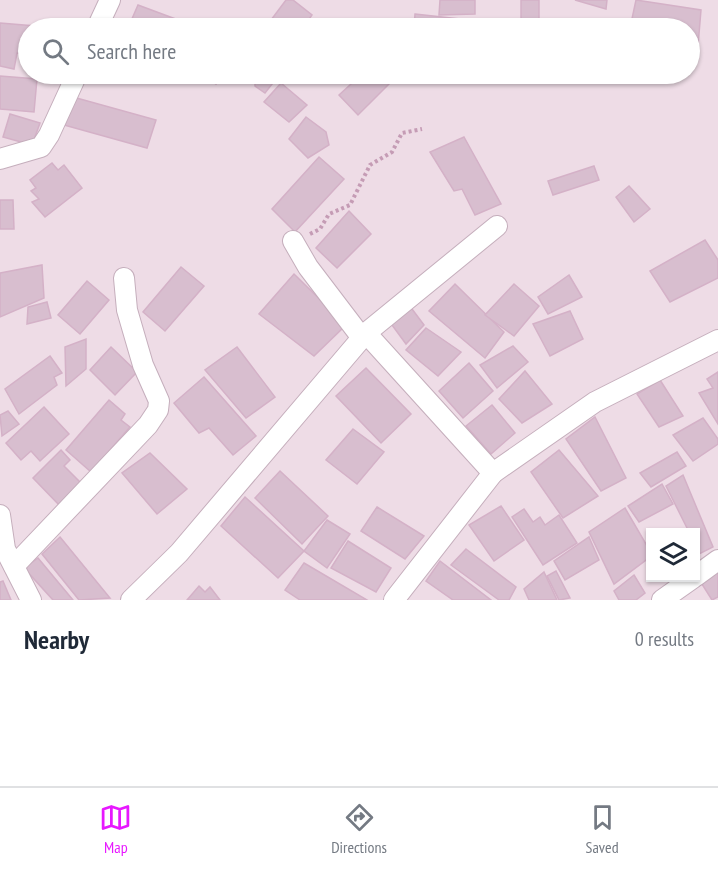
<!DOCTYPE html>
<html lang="en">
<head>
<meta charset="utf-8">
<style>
  body { margin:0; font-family:"PT Sans Narrow",sans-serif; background:#f2f2f3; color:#1f2937 }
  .controls { position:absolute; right:18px; bottom:18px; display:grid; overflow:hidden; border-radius:0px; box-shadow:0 2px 4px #0004 }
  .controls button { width:54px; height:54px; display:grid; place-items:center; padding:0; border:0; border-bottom:2px solid #e0e1e3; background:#fff; color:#1f2937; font:30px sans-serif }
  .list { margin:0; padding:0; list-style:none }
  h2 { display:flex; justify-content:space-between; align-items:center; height:78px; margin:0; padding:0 24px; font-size:26px }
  h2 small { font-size:20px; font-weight:400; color:#747a83 }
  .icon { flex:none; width:33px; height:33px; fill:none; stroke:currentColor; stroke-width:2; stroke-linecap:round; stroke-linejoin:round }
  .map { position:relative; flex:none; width:718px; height:600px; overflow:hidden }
  .search { position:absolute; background:#fff; box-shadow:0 2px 4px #0004; left:18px; right:18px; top:18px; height:66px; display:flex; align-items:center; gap:15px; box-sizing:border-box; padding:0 21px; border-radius:33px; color:#747a83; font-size:22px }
  .sheet { height:186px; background:#fff }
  nav { display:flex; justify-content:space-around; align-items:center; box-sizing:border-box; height:84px; border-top:2px solid #e0e1e3; background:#fff; font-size:16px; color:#747a83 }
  nav a { display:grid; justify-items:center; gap:3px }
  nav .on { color:#e718ff }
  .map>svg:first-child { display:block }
  .residential { fill:#eedce6; fill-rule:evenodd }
  .building { fill:#d8becf; stroke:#d4b1c7; stroke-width:1.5 }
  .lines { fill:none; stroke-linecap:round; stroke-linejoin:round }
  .street-casing { stroke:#c5aebc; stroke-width:22 }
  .path { stroke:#c59cb5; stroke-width:4; stroke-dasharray:3 3; stroke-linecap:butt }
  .street { stroke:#fff; stroke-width:20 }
</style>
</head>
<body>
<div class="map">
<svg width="718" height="600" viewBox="0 0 718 600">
  <rect width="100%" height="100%" fill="#f6eaf0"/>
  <path class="residential" d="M0 0H718V600H0ZM28 28H690V74H28ZM650 532H696V578H650Z"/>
  <g class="building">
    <path d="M286 0H293L312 15 303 28H265Z"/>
    <path d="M440 0H475V14L439 15Z"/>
    <rect x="521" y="0" width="18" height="20"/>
    <path d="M575 0H607L606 9Z"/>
    <path d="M636 0 701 10 698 46 690 44V28H630Z"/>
    <path d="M138 5 189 24 187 28H128Z"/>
    <path d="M415 14 460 19 462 28H414Z"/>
    <path d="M0 23 35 26 34 28H28V54L17 53 14 69 0 66Z"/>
    <path d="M200 74H224L216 84Z"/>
    <path d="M255 74H280L265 93 255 86Z"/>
    <path d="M362 74H380L389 84 358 115 339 95Z"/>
    <path d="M0 76 37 79 34 112 0 109Z"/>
    <path d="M281 83 307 105 289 122 264 102Z"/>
    <path d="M73 97 156 120 147 148 64 125Z"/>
    <path d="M10 114 40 123 32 145 3 137Z"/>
    <path d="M306 117 326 132 329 145 308 158 289 139Z"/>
    <path d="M464 137 501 204 475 215 462 189 454 191 430 152Z"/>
    <path d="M319 157 344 179 295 232 272 209Z"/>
    <path d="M52 163 58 170 64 165 82 188 45 217 32 202 39 199 31 191 36 188 30 180Z"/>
    <path d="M594 166 599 180 553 195 548 181Z"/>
    <path d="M629 186 650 209 634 222 616 197Z"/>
    <path d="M0 200H13L14 229H0Z"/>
    <path d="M349 211 371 234 337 268 316 248Z"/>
    <path d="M705 240 718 260V278L670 302 650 271Z"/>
    <path d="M42 265 44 298 0 317V273Z"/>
    <path d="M181 267 204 286 165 331 143 312Z"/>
    <path d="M294 274 346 325 314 356 259 314Z"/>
    <path d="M569 275 582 297 548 314 538 297Z"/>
    <path d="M87 281 109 300 80 334 58 315Z"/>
    <path d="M455 284 504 332 485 358 429 311Z"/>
    <path d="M514 284 539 306 514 336 485 315Z"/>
    <path d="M47 302 51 318 27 324 28 307Z"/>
    <path d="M409 305 424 325 406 344 389 321Z"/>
    <path d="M570 311 583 339 550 356 533 324Z"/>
    <path d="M426 328 461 352 438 376 406 350Z"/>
    <path d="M86 339V369L66 386 65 347Z"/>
    <path d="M513 346 528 362 497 388 480 365Z"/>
    <path d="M111 347 137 372 115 395 90 370Z"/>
    <path d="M237 347 275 397 246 418 205 370Z"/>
    <path d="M50 356 62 373 54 377 57 385 19 414 5 389Z"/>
    <path d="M469 363 493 391 463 418 439 391Z"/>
    <path d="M366 368 411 414 381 443 336 396Z"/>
    <path d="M525 371 552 404 522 423 499 399Z"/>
    <path d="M718 372V424L699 393 713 388 707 379Z"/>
    <path d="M204 377 256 436 233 455 209 428 199 433 174 403Z"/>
    <path d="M660 380 683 416 659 427 637 394Z"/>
    <path d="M109 400 125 414 121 420 130 427 91 472 66 450Z"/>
    <path d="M492 405 515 433 491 454 466 426Z"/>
    <path d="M44 407 69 434 40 461 31 451 21 460 6 443Z"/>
    <path d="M8 411 19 424 2 436 0 415Z"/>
    <path d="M595 417 626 478 601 491 566 439Z"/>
    <path d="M703 418 718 439V444L693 461 673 435Z"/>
    <path d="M353 429 384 452 357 484 326 460Z"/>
    <path d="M61 450 70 460 64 466 81 483 59 505 33 478Z"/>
    <path d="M559 450 598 496 563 518 531 472Z"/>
    <path d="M677 452 686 466 651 487 640 473Z"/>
    <path d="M150 453 187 489 157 514 122 473Z"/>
    <path d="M280 471 328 516 302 544 255 498Z"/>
    <path d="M683 475 713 547 699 554 696 546V532H689L666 486Z"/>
    <path d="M662 484 673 504 639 522 628 506Z"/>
    <path d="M245 497 304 551 278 578 221 526Z"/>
    <path d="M501 506 524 540 494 561 469 525Z"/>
    <path d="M377 507 424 536 405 559 361 531Z"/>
    <path d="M625 508 650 551V557L614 584 589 532Z"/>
    <path d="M524 509 533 522 540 517 545 525 559 515 577 543 543 565 512 517Z"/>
    <path d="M327 520 350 534 327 568 304 551Z"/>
    <path d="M60 537 110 598 79 600 42 554Z"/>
    <path d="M589 537 599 560 565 580 554 561Z"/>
    <path d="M348 541 391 568 376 592 331 568Z"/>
    <path d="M466 549 516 587 509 600H499L451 565Z"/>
    <path d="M38 558 73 600H53L24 568Z"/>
    <path d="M440 561 491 600H453L426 581Z"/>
    <path d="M304 563 367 600H300L285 590Z"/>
    <path d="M718 569V597L712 600 700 581Z"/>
    <path d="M556 571 570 598 559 600 547 576Z"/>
    <path d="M544 572 557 600H529L524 589Z"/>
    <path d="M634 575 645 593 636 600H619L614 591Z"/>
    <path d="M3 581 11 600H0V582Z"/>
    <path d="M199 586 205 592 210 587 220 600H187Z"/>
  </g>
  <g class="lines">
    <defs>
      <g id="street">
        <path d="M97 28 110 0"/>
        <path d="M0 159 41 147 49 135 77 74"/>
        <path d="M293 241 308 267 362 338"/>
        <path d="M366 333 493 473"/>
        <path d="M0 515 5 549 31 600"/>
        <path d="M14 566 148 425 158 410 159 401 143 365 127 310 124 278"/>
        <path d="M696 576 718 560"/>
        <path d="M131 600 179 553 366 333 497 226"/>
        <path d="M394 600 493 473 595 402 718 340"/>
        <path d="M662 600 693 578"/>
      </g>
    </defs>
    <use href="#street" class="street-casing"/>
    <path class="path" d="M310 234 320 229 329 214 350 205 370 165 392 152 402 133 422 129"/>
    <use href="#street" class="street"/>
  </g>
</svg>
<div class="controls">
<button><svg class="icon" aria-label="layers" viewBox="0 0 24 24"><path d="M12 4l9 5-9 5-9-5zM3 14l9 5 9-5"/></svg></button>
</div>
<div class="search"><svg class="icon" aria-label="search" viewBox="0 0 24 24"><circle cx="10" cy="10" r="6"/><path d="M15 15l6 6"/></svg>Search here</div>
</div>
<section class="sheet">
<h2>Nearby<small>0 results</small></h2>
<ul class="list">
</ul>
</section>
<nav>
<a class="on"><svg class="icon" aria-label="map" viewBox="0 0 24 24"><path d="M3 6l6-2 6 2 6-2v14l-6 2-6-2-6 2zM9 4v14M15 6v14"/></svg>Map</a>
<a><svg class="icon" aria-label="directions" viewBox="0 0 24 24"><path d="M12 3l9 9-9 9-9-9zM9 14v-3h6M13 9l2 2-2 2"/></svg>Directions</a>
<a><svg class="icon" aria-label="saved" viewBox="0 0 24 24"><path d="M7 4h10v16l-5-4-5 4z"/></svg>Saved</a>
</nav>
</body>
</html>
